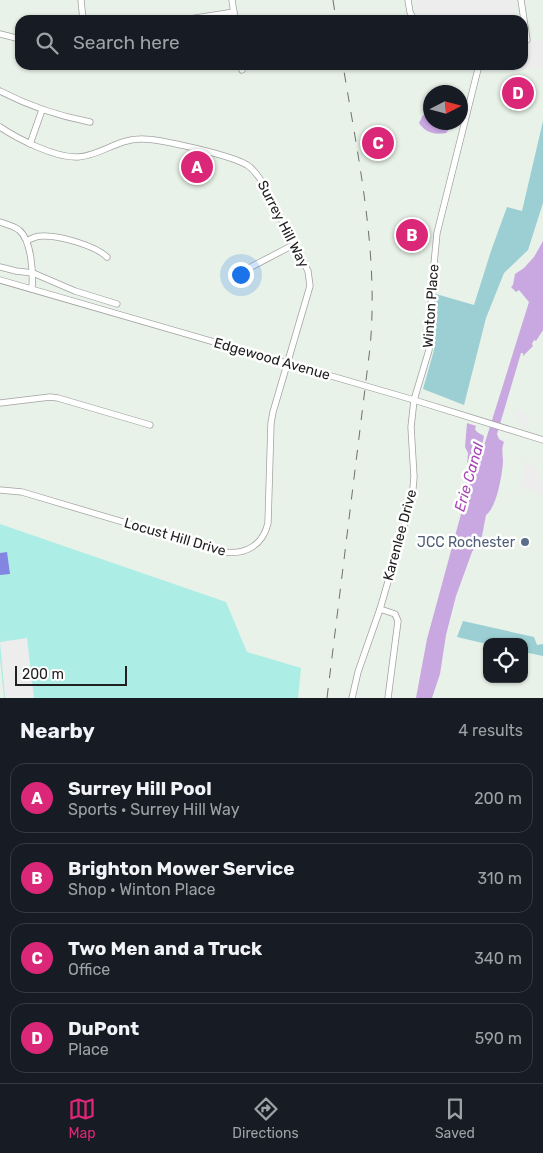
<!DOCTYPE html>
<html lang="en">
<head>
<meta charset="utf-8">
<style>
  body { margin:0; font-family:Rubik,sans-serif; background:#20242c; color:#f1f3f6 }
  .controls { position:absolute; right:15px; bottom:15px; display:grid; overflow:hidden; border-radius:10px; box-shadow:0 1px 4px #0004 }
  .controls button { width:45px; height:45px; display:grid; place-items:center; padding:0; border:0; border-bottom:1px solid #363941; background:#171b24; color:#f1f3f6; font:25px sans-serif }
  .compass { position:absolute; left:423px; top:85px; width:45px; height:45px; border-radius:50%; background:#171b24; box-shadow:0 1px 4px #0004; rotate:84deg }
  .scale { position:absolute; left:15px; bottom:12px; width:112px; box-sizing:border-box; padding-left:5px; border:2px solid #212121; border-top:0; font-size:14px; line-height:18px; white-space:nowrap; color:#212121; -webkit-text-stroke:4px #fff; paint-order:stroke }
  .you { position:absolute; left:240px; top:274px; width:18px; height:18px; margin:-12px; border:4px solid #fff; border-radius:50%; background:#1a73e8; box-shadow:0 0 0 8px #1a73e833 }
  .badge { display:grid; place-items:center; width:32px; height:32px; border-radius:50%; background:#db2777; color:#fff; font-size:16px; font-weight:700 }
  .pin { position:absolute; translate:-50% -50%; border:2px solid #fff; box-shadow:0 1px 5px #0006 }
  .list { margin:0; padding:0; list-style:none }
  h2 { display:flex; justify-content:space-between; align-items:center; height:65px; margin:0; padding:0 20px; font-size:21px }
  h2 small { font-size:16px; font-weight:400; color:#9ea1a6 }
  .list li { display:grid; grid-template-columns:32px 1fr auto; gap:15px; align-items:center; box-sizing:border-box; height:70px; margin:0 10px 10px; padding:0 10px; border:1px solid #363941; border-radius:15px }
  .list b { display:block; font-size:19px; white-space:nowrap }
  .list p { margin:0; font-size:16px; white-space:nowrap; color:#9ea1a6 }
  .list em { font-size:16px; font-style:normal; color:#9ea1a6 }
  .icon { flex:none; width:28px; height:28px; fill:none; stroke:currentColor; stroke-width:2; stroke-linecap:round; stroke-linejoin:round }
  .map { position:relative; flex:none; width:543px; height:698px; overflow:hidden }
  .search { position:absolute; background:#171b24; box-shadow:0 1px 4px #0004; left:15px; right:15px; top:15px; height:55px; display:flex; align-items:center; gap:12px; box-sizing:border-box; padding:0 18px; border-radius:15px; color:#9ea1a6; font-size:19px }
  .sheet { height:385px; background:#171b24 }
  nav { display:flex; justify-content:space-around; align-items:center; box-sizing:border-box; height:70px; border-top:1px solid #363941; background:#171b24; font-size:14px; color:#9ea1a6 }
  nav a { display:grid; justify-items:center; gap:2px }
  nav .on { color:#db2777 }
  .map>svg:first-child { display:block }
  .grass { fill:#acede5 }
  .forest { fill:#9bcfd3 }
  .pitch { fill:#8385e3 }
  .parking { fill:#ededed }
  .water { fill:#c9a7e1 }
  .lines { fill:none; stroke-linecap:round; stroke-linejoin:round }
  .minor-casing { stroke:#a2a2a2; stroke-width:7 }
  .minor { stroke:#fff; stroke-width:5.5 }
  .rail { stroke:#6f6f6f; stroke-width:1; stroke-dasharray:10 10; stroke-linecap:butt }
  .service-dot { fill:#5c6f8a; stroke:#fff; stroke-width:2 }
  .labels { text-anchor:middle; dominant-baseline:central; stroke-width:5; stroke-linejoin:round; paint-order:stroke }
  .street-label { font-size:14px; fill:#212121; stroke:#fff }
  .service-label { font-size:14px; fill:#4e5e75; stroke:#fff; text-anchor:end }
  .water-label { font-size:15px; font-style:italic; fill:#a848b7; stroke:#fff }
</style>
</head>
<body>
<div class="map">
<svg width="543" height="698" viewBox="0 0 543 698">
  <rect width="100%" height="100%" fill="#e8f2e8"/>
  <path class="grass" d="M0 524 226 602 247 652 301 668 298 698H4L0 659Z"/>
  <g class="forest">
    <path d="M543 121V203L528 250 504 273 486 318 464 405 423 389 434 350 436 294 474 305 491 251 507 207 522 211Z"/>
    <path d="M463 621 534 637 537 645 543 644V656L524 652V642H487V644L457 637Z"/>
  </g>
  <path class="pitch" d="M7 552 10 574 0 575V553Z"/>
  <g class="parking">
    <path d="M414 0H516L517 9 514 10 516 20H423L417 12Z"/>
    <path d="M543 39V67L505 72 502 65H523V44Z"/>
    <path d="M521 409 529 418 526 421 529 424 524 429 514 417Z"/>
    <path d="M525 459 534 464V467L538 469 541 473 539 478 542 479 543 497 530 490 521 489Z"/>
    <path d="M27 638 34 698H5L0 642Z"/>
  </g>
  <g class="water">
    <path d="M430 114V122L454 123 446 133C434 135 426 133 419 123L423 115Z"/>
    <path d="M543 241V330L536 341 534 340 532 344 533 346 523 356V353H521L497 434 499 439 504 442C501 449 503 455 503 462 502 475 497 507 486 515L482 536 472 552 456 596 446 635 440 674 432 698H416L427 639 464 503 468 453 465 447 467 423 476 426 475 429 477 432 484 436 477 468 529 302 519 290 516 292 511 287 513 285 515 274 524 268 534 257Z"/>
  </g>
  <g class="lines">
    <defs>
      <g id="minor">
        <path d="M81 0 83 20"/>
        <path d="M232 0 235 20"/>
        <path d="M408 0 410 12 414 20"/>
        <path d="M521 0 527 40 523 41"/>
        <path d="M183 20 234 12"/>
        <path d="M0 34 20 39"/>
        <path d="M115 65 119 66"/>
        <path d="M241 65 242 70"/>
        <path d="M0 91C29 106 58 116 90 122"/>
        <path d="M0 127C18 139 55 158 78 157 99 156 118 139 140 139 158 138 233 156 247 165 254 169 258 176 262 182L308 271 310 286 273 412 271 423 268 523C263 545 246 555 224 552L22 492 0 490"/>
        <path d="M30 144 42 110"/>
        <path d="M0 222C6 224 14 226 19 230 32 241 33 273 32 289"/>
        <path d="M27 241C32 238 37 236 42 236 59 235 96 246 107 257"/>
        <path d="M0 267 16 271 33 273 75 291 117 304"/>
        <path d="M0 280 414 400 543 440"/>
        <path d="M245 281 247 271 251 267 295 244"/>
        <path d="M0 403 50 397 58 398 150 425"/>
        <path d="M380 609 395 614 398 621 388 698"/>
        <path d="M352 698 358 672 380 609 412 499 414 477 411 427 414 400 429 350 432 285 437 233 479 65"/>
      </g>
    </defs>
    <use href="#minor" class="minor-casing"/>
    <use href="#minor" class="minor"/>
    <g class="rail">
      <path d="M333 0 336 20"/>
      <path d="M327 698 370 348C379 253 358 158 343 65"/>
    </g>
  </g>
  <circle class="service-dot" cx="525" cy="542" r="5"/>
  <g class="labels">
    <g class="street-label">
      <text transform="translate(283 224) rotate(63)">Surrey Hill Way</text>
      <text transform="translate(431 306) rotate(-86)">Winton Place</text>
      <text transform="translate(272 359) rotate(16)">Edgewood Avenue</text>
      <text transform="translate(400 535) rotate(-75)">Karenlee Drive</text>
      <text transform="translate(175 537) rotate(16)">Locust Hill Drive</text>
    </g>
    <g class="service-label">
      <text x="515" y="542">JCC Rochester</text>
    </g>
    <g class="water-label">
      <text transform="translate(469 477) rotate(-74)">Erie Canal</text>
    </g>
  </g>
</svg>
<div class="controls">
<button><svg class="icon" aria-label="locate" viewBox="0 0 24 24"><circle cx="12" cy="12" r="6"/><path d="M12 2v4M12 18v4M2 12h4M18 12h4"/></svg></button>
</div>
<svg class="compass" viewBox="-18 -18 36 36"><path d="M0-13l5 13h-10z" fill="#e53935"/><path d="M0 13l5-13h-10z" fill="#9ea1a6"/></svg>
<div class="scale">200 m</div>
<div class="you"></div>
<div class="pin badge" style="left:197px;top:167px">A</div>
<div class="pin badge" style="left:412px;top:235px">B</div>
<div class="pin badge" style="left:378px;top:143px">C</div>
<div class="pin badge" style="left:518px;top:93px">D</div>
<div class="search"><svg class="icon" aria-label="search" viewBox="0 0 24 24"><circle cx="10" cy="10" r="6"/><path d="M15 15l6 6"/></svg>Search here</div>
</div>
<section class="sheet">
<h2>Nearby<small>4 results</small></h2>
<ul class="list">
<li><span class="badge">A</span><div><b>Surrey Hill Pool</b><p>Sports · Surrey Hill Way</p></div><em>200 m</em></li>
<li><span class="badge">B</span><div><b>Brighton Mower Service</b><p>Shop · Winton Place</p></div><em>310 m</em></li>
<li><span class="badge">C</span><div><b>Two Men and a Truck</b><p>Office</p></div><em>340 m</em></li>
<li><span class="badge">D</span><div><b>DuPont</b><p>Place</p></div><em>590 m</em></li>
</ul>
</section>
<nav>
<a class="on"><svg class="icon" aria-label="map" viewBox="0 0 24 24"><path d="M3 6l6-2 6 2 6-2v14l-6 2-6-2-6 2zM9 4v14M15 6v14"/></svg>Map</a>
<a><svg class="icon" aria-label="directions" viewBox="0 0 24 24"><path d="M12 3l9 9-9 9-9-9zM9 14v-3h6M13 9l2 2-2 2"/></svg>Directions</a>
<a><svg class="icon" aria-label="saved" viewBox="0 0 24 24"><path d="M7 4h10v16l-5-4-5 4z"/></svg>Saved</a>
</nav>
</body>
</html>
